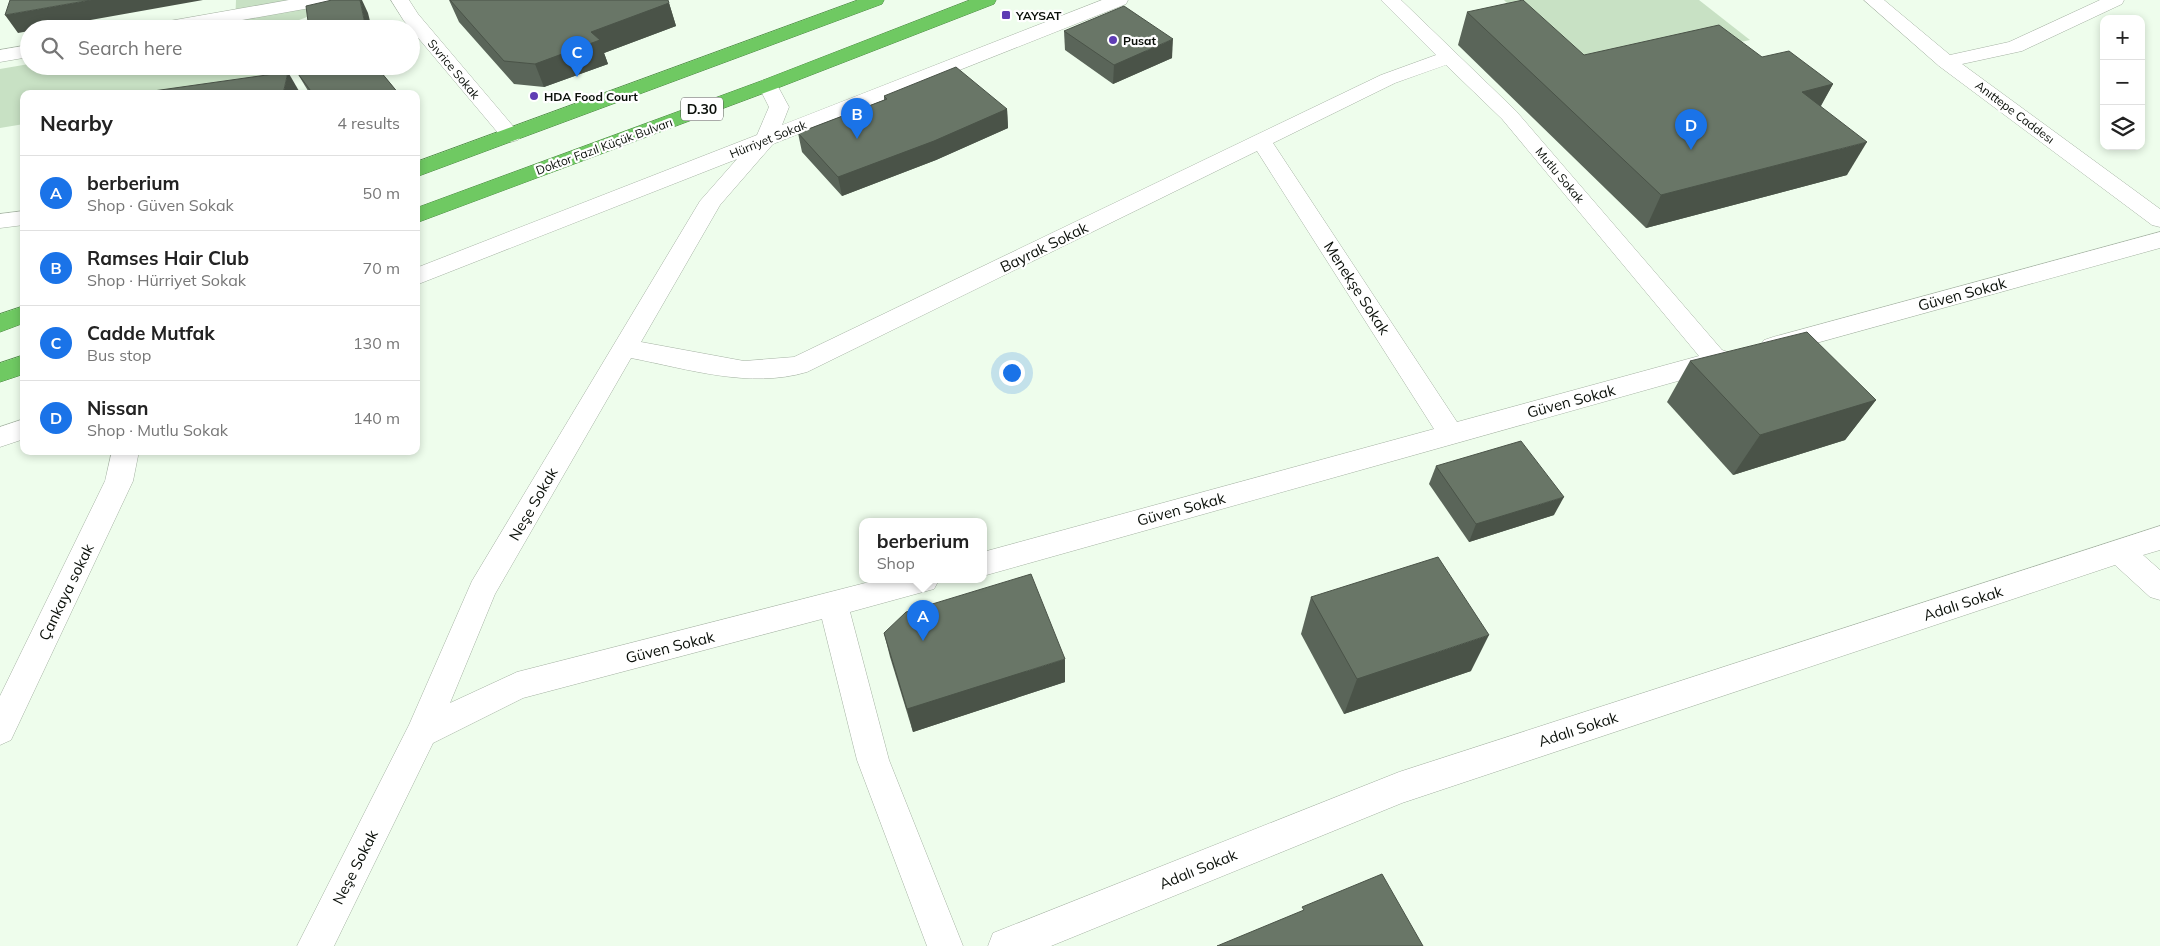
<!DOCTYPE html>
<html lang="en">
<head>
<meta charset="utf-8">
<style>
  body { margin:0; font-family:Mulish,sans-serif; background:#f6f6f6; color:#222 }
  .controls { position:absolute; right:15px; top:15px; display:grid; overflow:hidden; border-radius:10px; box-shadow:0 2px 8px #0003 }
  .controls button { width:45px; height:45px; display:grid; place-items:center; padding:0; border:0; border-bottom:1px solid #e0e0e0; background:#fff; color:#222; font:25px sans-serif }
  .you { position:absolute; left:1011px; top:372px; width:18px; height:18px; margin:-12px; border:4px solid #fff; border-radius:50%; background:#1a73e8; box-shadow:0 0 0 8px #1a73e833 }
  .badge { display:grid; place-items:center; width:32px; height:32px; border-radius:50%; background:#1a73e8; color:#fff; font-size:16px; font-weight:700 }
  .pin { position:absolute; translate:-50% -41px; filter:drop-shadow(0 1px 2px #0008) }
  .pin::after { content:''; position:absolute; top:26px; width:18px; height:15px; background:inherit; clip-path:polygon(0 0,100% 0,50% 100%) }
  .popup { position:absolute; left:859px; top:518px; width:128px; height:65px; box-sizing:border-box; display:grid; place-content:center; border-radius:10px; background:#fff; filter:drop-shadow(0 1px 4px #0005); font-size:16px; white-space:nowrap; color:#767676 }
  .popup b { font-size:19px; color:#222 }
  .popup::after { content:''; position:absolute; left:50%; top:100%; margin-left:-10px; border:10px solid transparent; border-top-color:#fff }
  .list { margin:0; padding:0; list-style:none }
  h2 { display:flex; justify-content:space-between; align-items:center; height:65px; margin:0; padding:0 20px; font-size:21px }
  h2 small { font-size:16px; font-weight:400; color:#767676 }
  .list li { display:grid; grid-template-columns:32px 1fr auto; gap:15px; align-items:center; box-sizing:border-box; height:75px; padding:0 20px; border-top:1px solid #e0e0e0 }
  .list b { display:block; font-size:19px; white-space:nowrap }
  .list p { margin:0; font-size:16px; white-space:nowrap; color:#767676 }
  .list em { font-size:16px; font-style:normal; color:#767676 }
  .icon { flex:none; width:28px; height:28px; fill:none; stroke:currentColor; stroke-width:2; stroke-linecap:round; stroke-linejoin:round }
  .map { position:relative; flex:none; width:2160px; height:946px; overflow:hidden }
  .search { position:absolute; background:#fff; box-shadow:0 2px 8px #0003; left:20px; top:20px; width:400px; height:55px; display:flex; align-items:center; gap:12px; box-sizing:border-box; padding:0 18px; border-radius:28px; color:#767676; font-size:19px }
  .panel { position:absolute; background:#fff; box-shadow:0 2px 8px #0003; left:20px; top:90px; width:400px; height:365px; border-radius:10px }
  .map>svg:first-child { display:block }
  .green { fill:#c8e1c4 }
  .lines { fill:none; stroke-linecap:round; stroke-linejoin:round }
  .street-casing { stroke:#a5b2a3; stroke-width:1 }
  .highway-casing { stroke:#4c8843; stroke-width:1 }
  .street { fill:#fff; fill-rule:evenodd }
  .highway { fill:#6fc962; fill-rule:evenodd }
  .wall { fill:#5a6559 }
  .shaded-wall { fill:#4a5348 }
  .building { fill:#697667; stroke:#4a5348 }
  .poi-dot { fill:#5f3cb4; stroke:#fff; stroke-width:2 }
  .labels { text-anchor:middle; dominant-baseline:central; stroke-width:4.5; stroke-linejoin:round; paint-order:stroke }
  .far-poi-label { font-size:12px; font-weight:bold; fill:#0a0f09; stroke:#fff; text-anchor:start }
  .far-street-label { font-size:12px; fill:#0a0f09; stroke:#fff }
  .shield { fill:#fff; stroke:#545753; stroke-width:1 }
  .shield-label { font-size:14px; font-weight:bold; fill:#0a0f09 }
  .street-label { font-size:15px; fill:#0a0f09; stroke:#fff }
</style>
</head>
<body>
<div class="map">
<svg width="2160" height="946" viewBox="0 0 2160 946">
  <rect width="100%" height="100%" fill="#eefdec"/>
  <g class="green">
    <path d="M236 0H351L281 27 280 29H218L235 26Z"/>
    <path d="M1504 0H1699L1750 40 1579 77Z"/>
    <path d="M29 64V66H274L271 81 199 94H24V124L0 128V69Z"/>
  </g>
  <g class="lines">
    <defs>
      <g id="street">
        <path d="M289 0H330L328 4 321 6 192 29H149L151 25 158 23Z"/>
        <path d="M391 0H409L418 14 518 132 522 136 518 140 511 142 504 140 404 21Z"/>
        <path d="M1102 0H1128L1126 4 773 144 720 205 641 342 744 361 794 357 1381 75 1436 55 1381 0H1401L1516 111 1722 350 1731 353 1735 359 1731 365 1717 370 983 576V552L1434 429 1257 151 807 372C750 389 688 369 631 358L495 594 450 703 517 672 877 580H939L934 589 850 612 889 760 963 946H927L857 760 822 619 523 698 433 743 334 946H297L409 725 472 581 700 201 737 159 416 285V268L757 135 769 107 758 85 761 81 768 79 775 81 789 107 782 125ZM1446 65 1502 119 1699 356 1457 422 1273 143 1395 83Z"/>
        <path d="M1864 0H1884L1950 55 2009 42 2100 0H2124L2122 4 2022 51 1962 64 2160 209V227L2152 225 1939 66Z"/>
        <path d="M29 45V57L0 62V50Z"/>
        <path d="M24 211V225L0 228V214Z"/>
        <path d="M2160 232V248L1773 355 1764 352 1760 346 1764 340 1773 337Z"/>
        <path d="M24 419V439L0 447V427Z"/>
        <path d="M112 451H139L133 481 11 740 0 745V696L105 481Z"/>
        <path d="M2160 526V550L2143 555 2160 570V600L2150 597 2115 565 1402 803 1051 946H988L993 933 1399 772Z"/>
      </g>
      <g id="highway">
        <path d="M858 0H884L882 4 416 177V162Z"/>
        <path d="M970 0H996L994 4 775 89 416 223V208L761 81Z"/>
        <path d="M24 306V323L0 332V314Z"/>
        <path d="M24 355V374L0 382V363Z"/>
      </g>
    </defs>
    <use href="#street" class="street-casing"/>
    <use href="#highway" class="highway-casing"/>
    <use href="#street" class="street"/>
    <use href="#highway" class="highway"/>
  </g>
  <g class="wall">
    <path d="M449 0 669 3 676 26 604 53 608 64 544 87 514 84 459 22Z"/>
    <path d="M1467 12 1584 55 1762 57 1833 84 1821 106 1847 175 1646 228 1458 45Z"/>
    <path d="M1064 31 1172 58 1113 84 1065 50Z"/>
    <path d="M313 68 380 71 399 94H310L296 71Z"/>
    <path d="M884 96 1007 109 1008 128 936 160 842 196 802 152 798 133 884 100Z"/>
    <path d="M1690 361 1876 400 1845 440 1733 475 1667 402Z"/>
    <path d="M1436 466 1554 515 1469 542 1429 484Z"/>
    <path d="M1311 597 1471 671 1344 714 1301 634Z"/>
    <path d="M884 633 1065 682 913 732 890 657Z"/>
  </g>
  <g class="shaded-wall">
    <path d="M91 0H203L40 29H29V31L18 33 5 15Z"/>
    <path d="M360 0H362L368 13 372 29H366Z"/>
    <path d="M669 3 676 26 604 53 608 64 544 87 535 64 591 32Z"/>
    <path d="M1173 39 1172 58 1113 84 1114 65Z"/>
    <path d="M288 72 299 91 298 94H283Z"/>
    <path d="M1833 84 1814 117 1802 92Z"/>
    <path d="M1007 109 1008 128 936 160 842 196 838 177Z"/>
    <path d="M1867 142 1847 175 1646 228 1661 195Z"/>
    <path d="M1876 400 1845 440 1733 475 1760 435Z"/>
    <path d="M1564 497 1554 515 1469 542 1476 524Z"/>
    <path d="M1489 635 1471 671 1344 714 1357 679Z"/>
    <path d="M1065 659V682L913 732 907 709Z"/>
  </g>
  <g class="building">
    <path d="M10 0H91L5 15Z"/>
    <path d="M332 0H360L366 29H309L306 6Z"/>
    <path d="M450 0H668L669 3 591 32 600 40 535 64 504 61Z"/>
    <path d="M1523 0 1584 55 1719 25 1762 57 1789 51 1833 84 1802 92 1867 142 1661 195 1467 12Z"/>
    <path d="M1124 6 1173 39 1114 65 1064 31Z"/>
    <path d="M313 66H376L399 94H313L296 71 313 68Z"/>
    <path d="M956 67 1007 109 934 141 838 177 798 133 887 99 884 96Z"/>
    <path d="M288 72 283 94H132Z"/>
    <path d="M1807 332 1876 400 1760 435 1690 361Z"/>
    <path d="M1521 441 1564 497 1476 524 1436 466Z"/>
    <path d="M1438 557 1489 635 1357 679 1311 597Z"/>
    <path d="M1031 574 1065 659 907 709 884 633 906 612Z"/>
    <path d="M1382 874 1423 946H1217L1304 910 1302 907Z"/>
  </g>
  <g class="poi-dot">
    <rect x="1001" y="10" width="10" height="10" rx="2.5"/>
    <circle cx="1113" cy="40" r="5"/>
    <circle cx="534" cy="96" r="5"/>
  </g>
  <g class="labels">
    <g class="far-poi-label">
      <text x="1016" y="15">YAYSAT</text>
      <text x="1123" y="40">Pusat</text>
      <text x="544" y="96">HDA Food Court</text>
    </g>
    <g class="far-street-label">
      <text transform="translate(454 69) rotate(50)">Sıvrice Sokak</text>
      <text transform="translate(2015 112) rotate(37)">Anıttepe Caddesı</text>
      <text transform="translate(768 139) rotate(-22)">Hürriyet Sokak</text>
      <text transform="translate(604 146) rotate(-20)">Doktor Fazıl Küçük Bulvarı</text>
      <text transform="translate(1560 175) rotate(50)">Mutlu Sokak</text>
    </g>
    <rect class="shield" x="681" y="97.5" width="42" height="23" rx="4"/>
    <g class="shield-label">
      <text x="702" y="109">D.30</text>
    </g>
    <g class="street-label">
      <text transform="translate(1044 247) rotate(-26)">Bayrak Sokak</text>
      <text transform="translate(1357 288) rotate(57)">Menekşe Sokak</text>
      <text transform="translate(1962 294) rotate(-15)">Güven Sokak</text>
      <text transform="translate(1571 401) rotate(-15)">Güven Sokak</text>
      <text transform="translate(533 504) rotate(-60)">Neşe Sokak</text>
      <text transform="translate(1181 509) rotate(-15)">Güven Sokak</text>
      <text transform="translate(66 592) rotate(-64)">Çankaya sokak</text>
      <text transform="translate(1963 603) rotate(-18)">Adalı Sokak</text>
      <text transform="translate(670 647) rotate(-14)">Güven Sokak</text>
      <text transform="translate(1578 729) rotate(-18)">Adalı Sokak</text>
      <text transform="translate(355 867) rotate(-63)">Neşe Sokak</text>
      <text transform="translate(1198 869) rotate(-22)">Adalı Sokak</text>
    </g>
  </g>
</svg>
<div class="controls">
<button>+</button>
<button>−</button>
<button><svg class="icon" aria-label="layers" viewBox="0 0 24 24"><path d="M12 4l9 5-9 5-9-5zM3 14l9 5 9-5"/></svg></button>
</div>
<div class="you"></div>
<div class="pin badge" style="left:923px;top:641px">A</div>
<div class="popup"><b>berberium</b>Shop</div>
<div class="pin badge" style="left:857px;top:139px">B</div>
<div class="pin badge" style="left:577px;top:77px">C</div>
<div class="pin badge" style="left:1691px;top:150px">D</div>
<div class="search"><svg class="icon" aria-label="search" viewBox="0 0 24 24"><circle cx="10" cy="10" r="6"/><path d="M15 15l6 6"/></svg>Search here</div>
<section class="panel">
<h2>Nearby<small>4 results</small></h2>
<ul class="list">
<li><span class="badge">A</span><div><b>berberium</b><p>Shop · Güven Sokak</p></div><em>50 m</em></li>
<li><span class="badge">B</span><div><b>Ramses Hair Club</b><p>Shop · Hürriyet Sokak</p></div><em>70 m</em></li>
<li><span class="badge">C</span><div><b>Cadde Mutfak</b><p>Bus stop</p></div><em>130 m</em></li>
<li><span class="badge">D</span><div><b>Nissan</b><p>Shop · Mutlu Sokak</p></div><em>140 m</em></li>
</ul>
</section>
</div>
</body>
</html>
